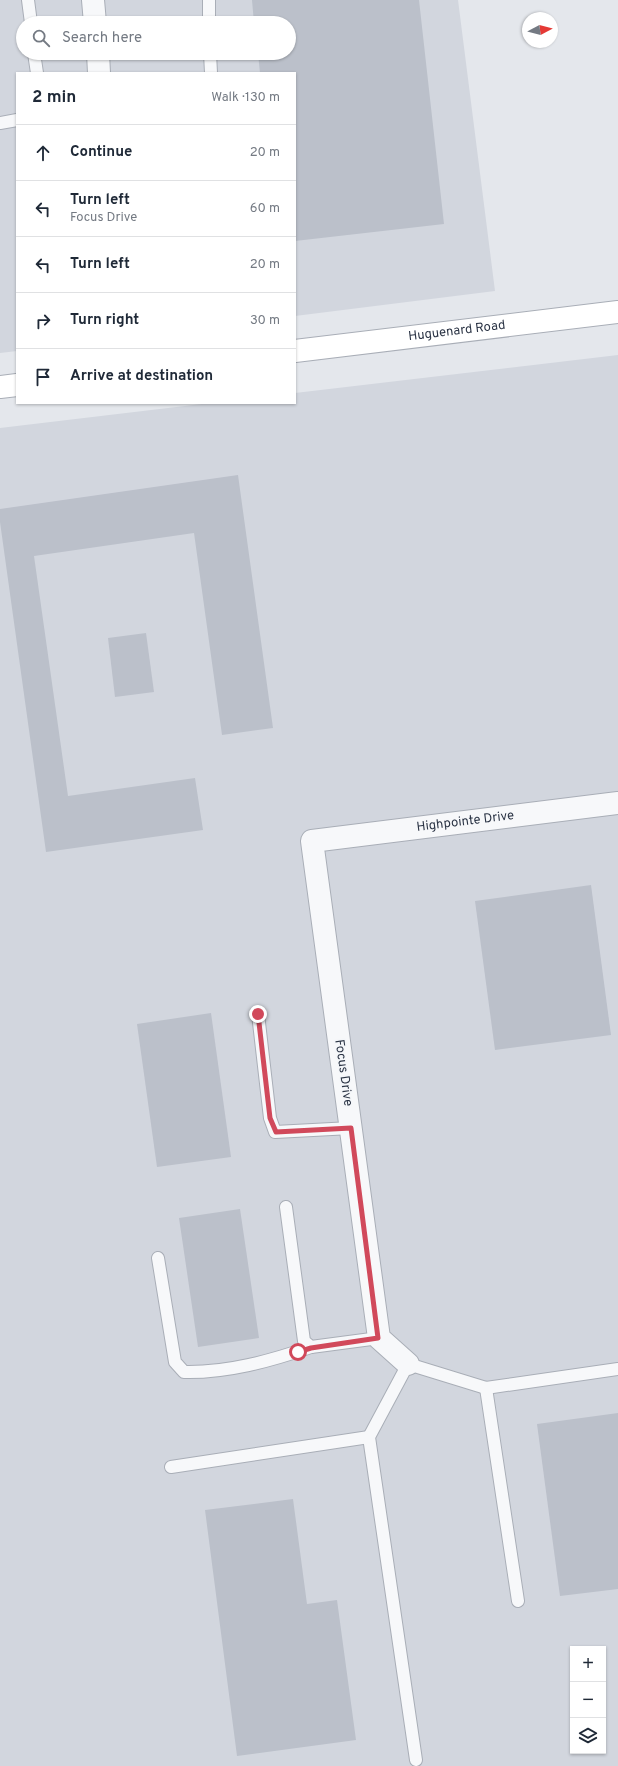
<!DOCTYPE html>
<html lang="en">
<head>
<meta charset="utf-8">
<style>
  body { margin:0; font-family:Overpass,sans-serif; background:#f6f6f7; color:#1f2937 }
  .controls { position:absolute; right:12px; bottom:12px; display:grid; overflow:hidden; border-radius:0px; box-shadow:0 1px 3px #0004 }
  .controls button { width:36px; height:36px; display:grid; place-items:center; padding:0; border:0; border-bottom:1px solid #e0e1e3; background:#fff; color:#1f2937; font:20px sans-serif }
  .compass { position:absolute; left:522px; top:12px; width:36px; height:36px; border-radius:50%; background:#fff; box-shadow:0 1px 3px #0004; rotate:83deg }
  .stop { position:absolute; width:12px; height:12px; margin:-9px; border:3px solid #d1495b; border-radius:50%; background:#fff }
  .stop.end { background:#d1495b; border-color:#fff; box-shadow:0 1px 4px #0008 }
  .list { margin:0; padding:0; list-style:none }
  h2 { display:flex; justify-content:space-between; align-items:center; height:52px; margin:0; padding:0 16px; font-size:17px }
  h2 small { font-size:13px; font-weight:400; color:#747a83 }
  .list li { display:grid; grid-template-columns:26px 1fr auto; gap:12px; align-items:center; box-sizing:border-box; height:56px; padding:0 16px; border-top:1px solid #e0e1e3 }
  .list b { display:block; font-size:15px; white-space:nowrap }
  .list p { margin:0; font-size:13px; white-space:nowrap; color:#747a83 }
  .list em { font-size:13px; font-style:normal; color:#747a83 }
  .icon { flex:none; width:22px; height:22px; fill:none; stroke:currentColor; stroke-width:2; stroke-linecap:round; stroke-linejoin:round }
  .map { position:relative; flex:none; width:618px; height:1766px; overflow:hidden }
  .search { position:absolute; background:#fff; box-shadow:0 1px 3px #0004; left:16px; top:16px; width:280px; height:44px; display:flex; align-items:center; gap:10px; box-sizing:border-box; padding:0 14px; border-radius:22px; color:#747a83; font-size:15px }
  .panel { position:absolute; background:#fff; box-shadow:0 1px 3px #0004; left:16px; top:72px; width:280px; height:332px; border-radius:0px }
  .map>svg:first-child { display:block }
  .built { fill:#d2d6de; fill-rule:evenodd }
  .building { fill:#bbc0ca }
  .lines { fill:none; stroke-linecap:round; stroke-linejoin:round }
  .lane-casing { stroke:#a9aeb7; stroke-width:14 }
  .street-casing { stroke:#a9aeb7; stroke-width:24 }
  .secondary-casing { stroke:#a9aeb7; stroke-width:24 }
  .lane { stroke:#f7f8fa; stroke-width:12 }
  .street { stroke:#f7f8fa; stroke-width:22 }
  .secondary { stroke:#fff; stroke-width:22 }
  .route { stroke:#d1495b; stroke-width:5 }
  .labels { text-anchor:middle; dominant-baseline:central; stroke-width:3; stroke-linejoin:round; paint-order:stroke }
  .street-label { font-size:13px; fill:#2b3445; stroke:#f4f6f9 }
</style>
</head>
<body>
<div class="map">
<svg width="618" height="1766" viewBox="0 0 618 1766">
  <rect width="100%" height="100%" fill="#e4e7ec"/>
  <g class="built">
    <path d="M0 0H458L495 291 295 316V73H17V351L0 353ZM23 23H289V53H23Z"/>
    <path d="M618 355V1766H0V428L210 403H295V393ZM573 1649H603V1751H573Z"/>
  </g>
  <g class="building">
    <path d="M252 0H419L444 224 295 241V73H260L258 53H289V23H254Z"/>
    <path d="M238 475 273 728 222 735 194 533 34 556 68 796 195 778 203 830 46 852 0 522V509Z"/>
    <path d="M146 633 154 692 115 697 108 638Z"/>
    <path d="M591 885 611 1035 495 1050 475 901Z"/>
    <path d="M211 1013 231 1157 157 1167 137 1024Z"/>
    <path d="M240 1209 259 1338 198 1347 179 1218Z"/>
    <path d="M618 1413V1589L560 1596 537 1424Z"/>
    <path d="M293 1499 307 1604 337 1600 356 1740 237 1756 205 1510Z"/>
  </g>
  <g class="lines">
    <defs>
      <g id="lane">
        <path d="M28 0 31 23"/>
        <path d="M209 0V23"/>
        <path d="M34 53 37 73"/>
        <path d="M210 53 211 73"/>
        <path d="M0 123 17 120"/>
        <path d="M258 1014 270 1118 275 1132 351 1128"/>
        <path d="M286 1207 304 1341 311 1347 379 1338"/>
        <path d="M158 1258 175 1362 184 1372C227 1373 270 1361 311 1347"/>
        <path d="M486 1388 518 1601"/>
        <path d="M171 1467 369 1437"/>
        <path d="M416 1760 369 1437 408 1364 486 1388 618 1369"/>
      </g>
      <g id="street">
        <path d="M93 0 95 23"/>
        <path d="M98 53 99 73"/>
        <path id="s1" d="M408 1364 379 1338 312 841 618 803"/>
      </g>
      <g id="secondary">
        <path id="s2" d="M295 351 618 312"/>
        <path d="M0 387 17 385"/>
      </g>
    </defs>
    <use href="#lane" class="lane-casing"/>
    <use href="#street" class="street-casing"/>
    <use href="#secondary" class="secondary-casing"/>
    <use href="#lane" class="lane"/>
    <use href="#street" class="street"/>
    <use href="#secondary" class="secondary"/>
  </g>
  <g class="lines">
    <path class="route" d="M258 1014 270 1118 276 1132 351 1128 378 1338 311 1348 298 1352"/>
  </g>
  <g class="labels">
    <g class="street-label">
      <text stroke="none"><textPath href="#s2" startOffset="163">Huguenard Road</textPath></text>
      <text stroke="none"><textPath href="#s1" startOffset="695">Highpointe Drive</textPath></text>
      <text transform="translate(343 1073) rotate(82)">Focus Drive</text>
    </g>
  </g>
</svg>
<div class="controls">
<button>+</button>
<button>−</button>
<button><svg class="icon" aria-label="layers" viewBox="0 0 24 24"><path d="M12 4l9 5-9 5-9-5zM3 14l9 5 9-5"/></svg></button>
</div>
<svg class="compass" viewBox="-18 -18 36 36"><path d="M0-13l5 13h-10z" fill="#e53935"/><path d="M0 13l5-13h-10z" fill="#747a83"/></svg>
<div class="stop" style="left:298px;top:1352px"></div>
<div class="stop end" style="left:258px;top:1014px"></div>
<div class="search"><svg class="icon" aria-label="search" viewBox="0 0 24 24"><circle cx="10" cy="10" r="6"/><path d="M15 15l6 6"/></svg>Search here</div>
<section class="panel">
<h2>2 min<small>Walk · 130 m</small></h2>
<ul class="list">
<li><svg class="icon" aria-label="ahead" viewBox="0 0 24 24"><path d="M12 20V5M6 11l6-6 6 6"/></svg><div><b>Continue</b></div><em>20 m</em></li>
<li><svg class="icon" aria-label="left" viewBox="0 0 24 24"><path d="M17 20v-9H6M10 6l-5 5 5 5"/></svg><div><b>Turn left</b><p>Focus Drive</p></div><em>60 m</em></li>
<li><svg class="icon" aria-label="left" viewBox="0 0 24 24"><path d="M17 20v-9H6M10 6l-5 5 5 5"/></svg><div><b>Turn left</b></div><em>20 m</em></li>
<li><svg class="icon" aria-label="right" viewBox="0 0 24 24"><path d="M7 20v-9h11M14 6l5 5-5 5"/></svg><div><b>Turn right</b></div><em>30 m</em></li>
<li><svg class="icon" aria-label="arrive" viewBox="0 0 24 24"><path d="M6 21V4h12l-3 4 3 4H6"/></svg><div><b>Arrive at destination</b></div></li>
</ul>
</section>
</div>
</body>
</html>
